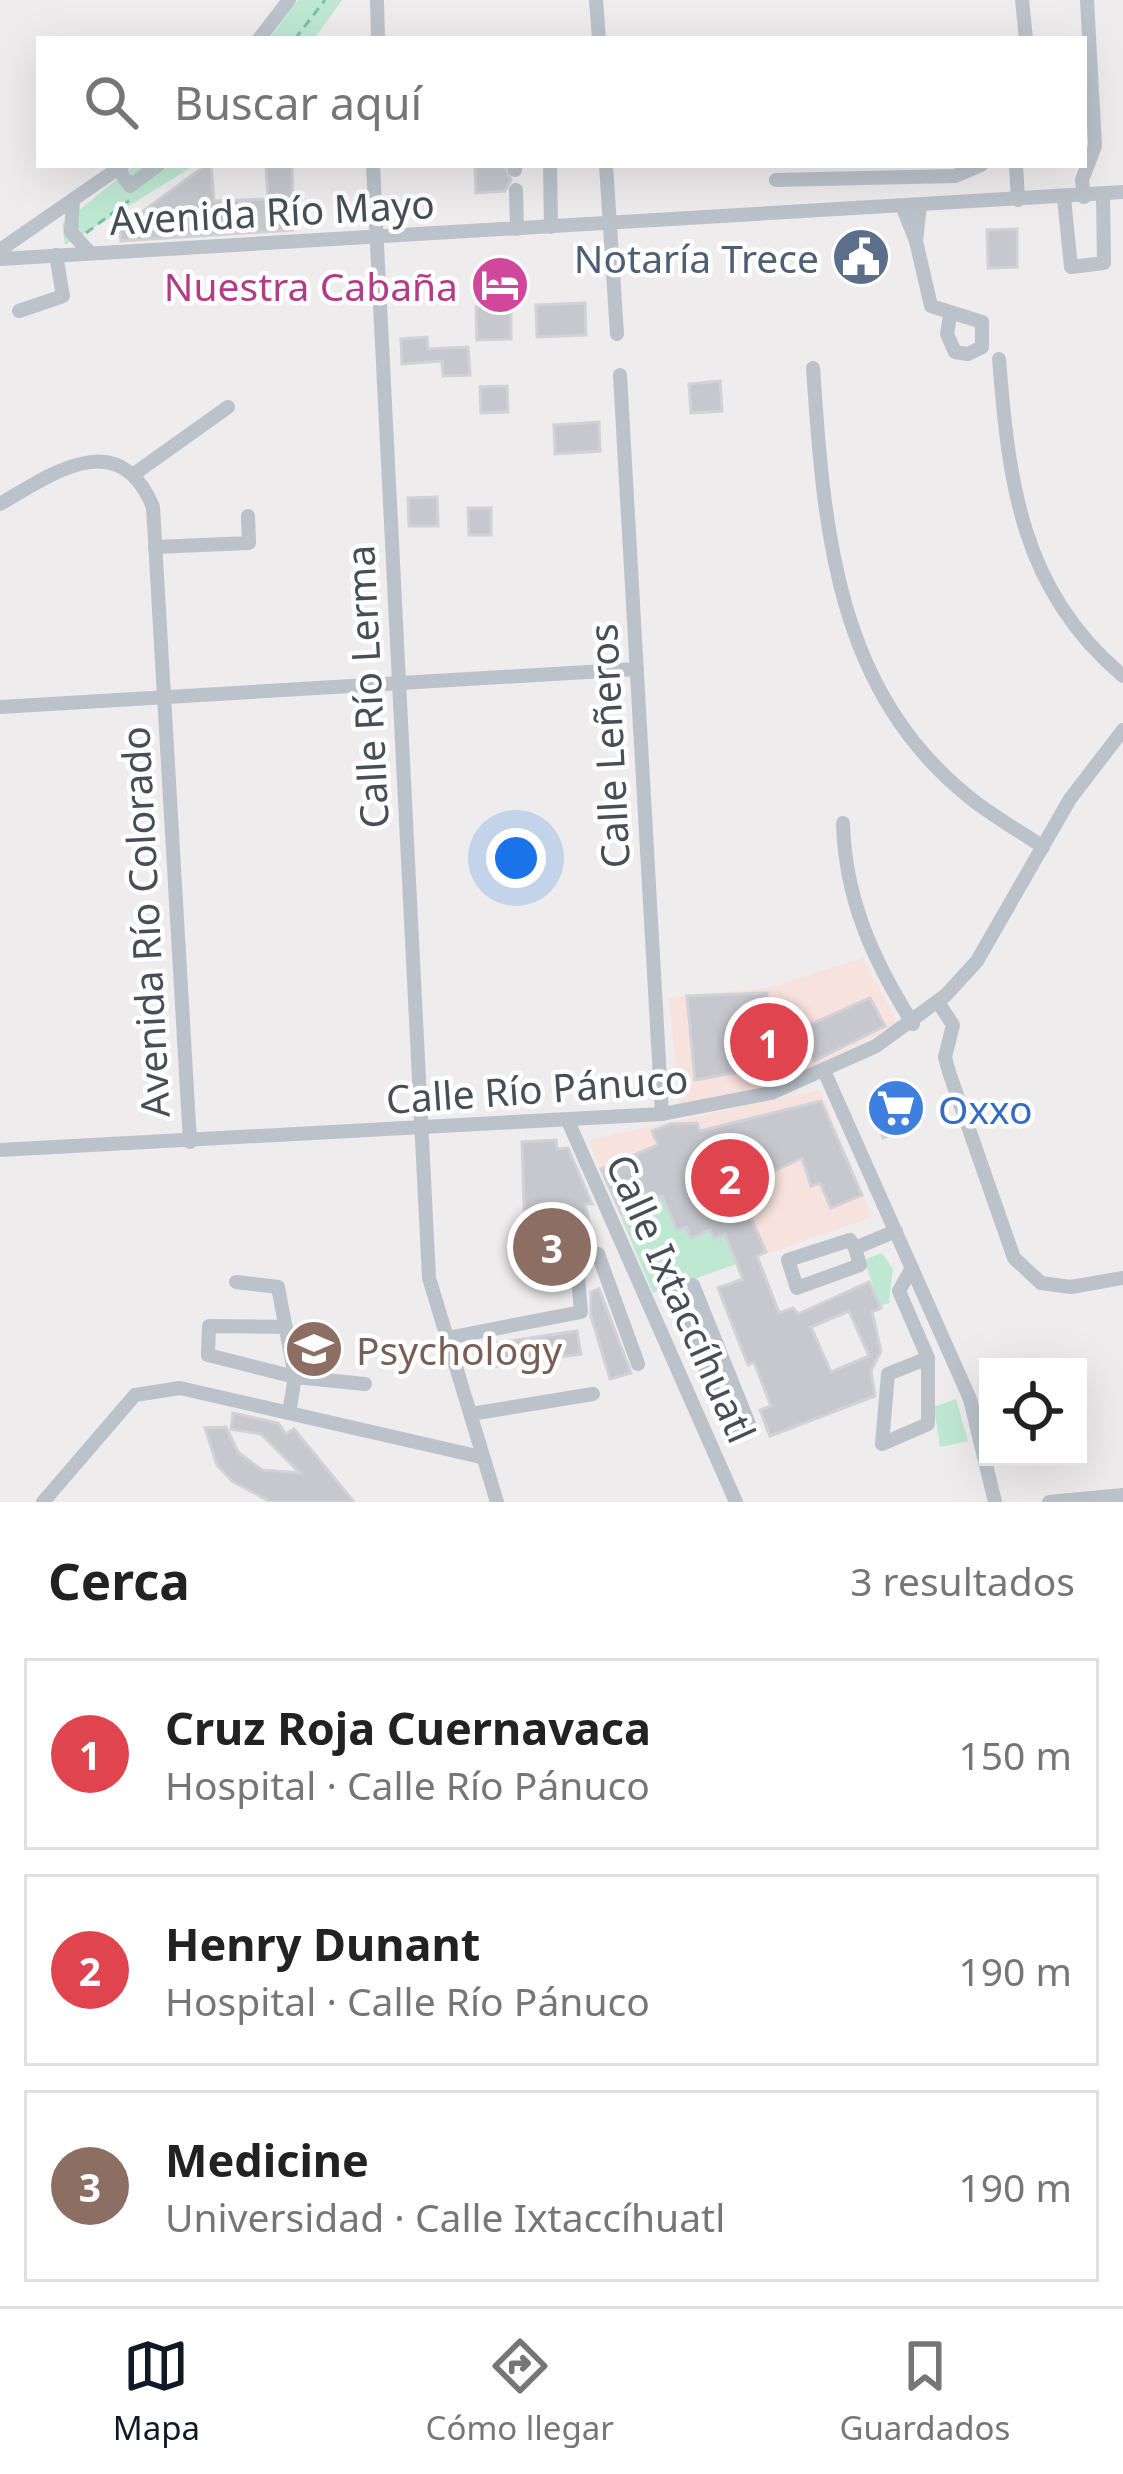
<!DOCTYPE html>
<html lang="es">
<head>
<meta charset="utf-8">
<style>
  body { margin:0; font-family:"Noto Sans",sans-serif; background:#f2f2f2; color:#222 }
  .controls { position:absolute; right:36px; bottom:36px; display:grid; overflow:hidden; border-radius:0px; box-shadow:0 12px 48px #0002 }
  .controls button { width:108px; height:108px; display:grid; place-items:center; padding:0; border:0; border-bottom:3px solid #e0e0e0; background:#fff; color:#222; font:60px sans-serif }
  .you { position:absolute; left:516px; top:858px; width:42px; height:42px; margin:-30px; border:9px solid #fff; border-radius:50%; background:#1a73e8; box-shadow:0 0 0 18px #1a73e833 }
  .badge { display:grid; place-items:center; width:78px; height:78px; border-radius:50%; background:#111827; color:#fff; font-size:39px; font-weight:700 }
  .pin { position:absolute; translate:-50% -50%; border:6px solid #fff; box-shadow:0 3px 12px #0006 }
  .list { margin:0; padding:0; list-style:none }
  h2 { display:flex; justify-content:space-between; align-items:center; height:156px; margin:0; padding:0 48px; font-size:51px }
  h2 small { font-size:39px; font-weight:400; color:#767676 }
  .list li { display:grid; grid-template-columns:78px 1fr auto; gap:36px; align-items:center; box-sizing:border-box; height:192px; margin:0 24px 24px; padding:0 24px; border:3px solid #e0e0e0; border-radius:0px }
  .list b { display:block; font-size:45px; white-space:nowrap }
  .list p { margin:0; font-size:39px; white-space:nowrap; color:#767676 }
  .list em { font-size:39px; font-style:normal; color:#767676 }
  .icon { flex:none; width:66px; height:66px; fill:none; stroke:currentColor; stroke-width:2; stroke-linecap:round; stroke-linejoin:round }
  .map { position:relative; flex:none; width:1123px; height:1502px; overflow:hidden }
  .search { position:absolute; background:#fff; box-shadow:0 12px 48px #0002; left:36px; right:36px; top:36px; height:132px; display:flex; align-items:center; gap:30px; box-sizing:border-box; padding:0 42px; border-radius:0px; color:#767676; font-size:45px }
  .sheet { height:804px; background:#fff }
  nav { display:flex; justify-content:space-around; align-items:center; box-sizing:border-box; height:168px; border-top:3px solid #e0e0e0; background:#fff; font-size:33px; color:#767676 }
  nav a { display:grid; justify-items:center; gap:6px }
  nav .on { color:#111827 }
  .map>svg:first-child { display:block }
  .medical { fill:#f7e2dd }
  .green { fill:#bee8d2 }
  .building { fill:#c7c8ce; stroke:#d0d2d7; stroke-width:3; fill-rule:evenodd }
  .lines { fill:none; stroke-linecap:round; stroke-linejoin:round }
  .path { stroke:#7ac2a5; stroke-width:3; stroke-dasharray:9 6; stroke-linecap:butt }
  .minor { stroke:#bbc2ca; stroke-width:14 }
  .labels { text-anchor:middle; dominant-baseline:central; stroke-width:9; stroke-linejoin:round; paint-order:stroke }
  .street-label { font-size:39px; fill:#464e57; stroke:#fff }
  .service-label { font-size:39px; fill:#4e5e75; stroke:#fff; text-anchor:end }
  .hotel-label { font-size:39px; fill:#b23c85; stroke:#fff; text-anchor:end }
  .shop-label { font-size:39px; fill:#366cbe; stroke:#fff; text-anchor:start }
  .education-label { font-size:39px; fill:#785e54; stroke:#fff; text-anchor:start }
</style>
</head>
<body>
<div class="map">
<svg width="1123" height="1502" viewBox="0 0 1123 1502">
  <rect width="100%" height="100%" fill="#eeecec"/>
  <g class="medical">
    <path d="M863 958 898 1024 776 1086 680 1107 669 998 767 988Z"/>
    <path d="M820 1090 872 1217 653 1293 588 1140Z"/>
  </g>
  <g class="green">
    <path d="M298 0H342L314 39H269Z"/>
    <path d="M135 165H195L65 245 62 224Z"/>
    <path d="M662 1196 677 1231 686 1227 691 1238 710 1230 714 1238 725 1234 737 1264 653 1293 620 1214Z"/>
    <path d="M882 1253 893 1269 889 1303 880 1306 864 1260Z"/>
    <path d="M956 1399 968 1441 940 1447 934 1407Z"/>
  </g>
  <g class="building">
    <path d="M206 165H211L214 201 268 199 266 165H292L293 230 121 241 120 228Z"/>
    <path d="M475 165H504L511 180 505 191 476 193Z"/>
    <path d="M1017 229V267L988 268 987 230Z"/>
    <path d="M585 303 586 335 537 337 536 305Z"/>
    <path d="M511 306V339L477 340 476 307Z"/>
    <path d="M427 337 428 349 468 347 470 375 443 376 442 361 402 364 401 339Z"/>
    <path d="M720 381 722 411 691 413 689 384Z"/>
    <path d="M507 386 508 412 481 413 480 387Z"/>
    <path d="M599 422 600 451 555 454 554 425Z"/>
    <path d="M437 497 438 526H409L408 498Z"/>
    <path d="M468 508H491V535H469Z"/>
    <path d="M767 993 773 1066 695 1080 687 996Z"/>
    <path d="M870 998 885 1026 814 1061 800 1029Z"/>
    <path d="M905 1083 922 1121 883 1138 871 1098Z"/>
    <path d="M821 1101 862 1195 831 1208 820 1183 811 1186 802 1158 751 1182 759 1201 749 1213 766 1252 757 1256 779 1313 793 1308 798 1314 869 1282 881 1308 872 1312 881 1351 871 1371 875 1396 770 1436 760 1410 771 1406 754 1362 748 1365 718 1288 743 1279 725 1234 714 1239 710 1230 691 1238 686 1227 677 1231 662 1196 621 1213 601 1169 658 1145 652 1131 670 1124 697 1123 700 1131ZM849 1311 869 1356 831 1372 811 1327Z"/>
    <path d="M556 1140 557 1149 568 1148 592 1204H585L590 1226 573 1221 542 1224 536 1236 546 1251 564 1252 526 1268 522 1142Z"/>
    <path d="M599 1289 631 1373 610 1379 591 1316V1292Z"/>
    <path d="M577 1331 581 1354 492 1367 489 1344Z"/>
    <path d="M233 1413 278 1423 286 1434 294 1429 354 1502H271L232 1481 217 1465 205 1428 226 1427 238 1452 262 1470 300 1473 261 1434 231 1429Z"/>
  </g>
  <g class="lines">
    <g class="path">
      <path d="M295 39 325 0"/>
      <path d="M86 233 131 199"/>
    </g>
    <g class="minor">
      <path d="M377 0 378 39"/>
      <path d="M596 0 599 39"/>
      <path d="M1022 0 1026 39"/>
      <path d="M259 39 289 0"/>
      <path d="M373 165 429 1278 497 1502"/>
      <path d="M515 165V170"/>
      <path d="M550 165 551 227"/>
      <path d="M606 165 617 334"/>
      <path d="M1016 165 1018 200"/>
      <path d="M118 169 130 186 158 165"/>
      <path d="M776 180 955 176 981 165"/>
      <path d="M516 190 517 229"/>
      <path d="M1084 197 1082 180 1095 146 1087 0"/>
      <path d="M1064 198 1071 267 1104 263 1103 194"/>
      <path d="M73 201 71 232 90 253"/>
      <path d="M902 206 916 241 931 306 982 322V347L968 354 955 352 947 334 950 316"/>
      <path d="M916 241 920 205"/>
      <path d="M0 250 123 165"/>
      <path d="M0 259 1123 192"/>
      <path d="M19 311 63 296 56 255"/>
      <path d="M999 359C1009 484 1021 590 1123 676"/>
      <path d="M813 368C824 530 835 693 974 801 996 818 1021 832 1043 847"/>
      <path d="M620 375 662 1114"/>
      <path d="M134 474 228 407"/>
      <path d="M0 504C53 473 119 425 153 507L190 1142"/>
      <path d="M155 547 249 543 248 516"/>
      <path d="M0 707 637 669"/>
      <path d="M843 823C845 899 873 960 913 1024"/>
      <path d="M938 1002 953 1025 945 1057 949 1072 1014 1258 1041 1283 1071 1287 1123 1278"/>
      <path d="M825 1073 970 1399 995 1502"/>
      <path d="M568 1121 736 1502"/>
      <path d="M0 1150 662 1114 771 1093 876 1046 946 995 977 961 1070 799 1123 730"/>
      <path d="M855 1248 860 1265 797 1288 788 1260 850 1240 855 1248 896 1231"/>
      <path d="M577 1260 598 1254 638 1364"/>
      <path d="M912 1268 899 1291 928 1358V1424L882 1444 888 1374 928 1358"/>
      <path d="M236 1282 278 1287 295 1377 208 1355 209 1326 286 1327"/>
      <path d="M693 1285 751 1429 732 1437 675 1293Z"/>
      <path d="M447 1338 581 1312 574 1232 547 1234"/>
      <path d="M289 1413 295 1377 365 1384"/>
      <path d="M471 1414 593 1394"/>
      <path d="M43 1502 135 1395 180 1388 481 1457"/>
      <path d="M1049 1502 1123 1495"/>
    </g>
  </g>
  <defs>
    <symbol id="civic-disc" viewBox="-11 -11 22 22"><circle r="9.5" fill="#5c6f8a" stroke="#fff"/><path d="M-.6-6.5H3V-4.5H.6V-3L4-1V1h2V6H-6V1h2V-1L-.6-3ZM-1.2 2.5V6h2.4V2.5Z" fill="#fff"/></symbol>
    <symbol id="hotel-disc" viewBox="-11 -11 22 22"><circle r="9.5" fill="#d1479c" stroke="#fff"/><path d="M-6-4.5h1.5V1H6V5H4.5V3h-9V5H-6ZM-4 0a1.8 1.8 0 1 1 3.6 0ZM.5 0V-2.5h3Q6-2.5 6 0Z" fill="#fff"/></symbol>
    <symbol id="supermarket-disc" viewBox="-11 -11 22 22"><circle r="9.5" fill="#3f7fe0" stroke="#fff"/><path d="M-6-5.5h2.5l.6 2H6L4.5 2H-2.5L-4.4-4H-6ZM-1.5 3.2a1.3 1.3 0 1 0 .1 0ZM3 3.2a1.3 1.3 0 1 0 .1 0Z" fill="#fff"/></symbol>
    <symbol id="university-disc" viewBox="-11 -11 22 22"><circle r="9.5" fill="#8d6e63" stroke="#fff"/><path d="M0-5L7-2L0 1L-7-2ZM-4 1L0 2.5L4 1V4Q0 6-4 4Z" fill="#fff"/></symbol>
  </defs>
  <g fill-rule="evenodd">
    <use href="#civic-disc" x="828" y="224" width="66" height="66"/>
    <use href="#hotel-disc" x="467" y="252" width="66" height="66"/>
    <use href="#supermarket-disc" x="863" y="1075" width="66" height="66"/>
    <use href="#university-disc" x="281" y="1316" width="66" height="66"/>
  </g>
  <g class="labels">
    <g class="street-label">
      <text transform="translate(272 211) rotate(-3)">Avenida Río Mayo</text>
      <text transform="translate(366 687) rotate(-93)">Calle Río Lerma</text>
      <text transform="translate(608 746) rotate(-93)">Calle Leñeros</text>
      <text transform="translate(144 922) rotate(-93)">Avenida Río Colorado</text>
      <text transform="translate(537 1088) rotate(-4)">Calle Río Pánuco</text>
      <text transform="translate(682 1298) rotate(66)">Calle Ixtaccíhuatl</text>
    </g>
    <g class="service-label">
      <text x="819" y="257">Notaría Trece</text>
    </g>
    <g class="hotel-label">
      <text x="458" y="285">Nuestra Cabaña</text>
    </g>
    <g class="shop-label">
      <text x="938" y="1108">Oxxo</text>
    </g>
    <g class="education-label">
      <text x="356" y="1349">Psychology</text>
    </g>
  </g>
</svg>
<div class="controls">
<button><svg class="icon" aria-label="locate" viewBox="0 0 24 24"><circle cx="12" cy="12" r="6"/><path d="M12 2v4M12 18v4M2 12h4M18 12h4"/></svg></button>
</div>
<div class="you"></div>
<div class="pin badge" style="left:769px;top:1042px;background:#e0444e">1</div>
<div class="pin badge" style="left:730px;top:1178px;background:#e0444e">2</div>
<div class="pin badge" style="left:552px;top:1247px;background:#8d6e63">3</div>
<div class="search"><svg class="icon" aria-label="search" viewBox="0 0 24 24"><circle cx="10" cy="10" r="6"/><path d="M15 15l6 6"/></svg>Buscar aquí</div>
</div>
<section class="sheet">
<h2>Cerca<small>3 resultados</small></h2>
<ul class="list">
<li><span class="badge" style="background:#e0444e">1</span><div><b>Cruz Roja Cuernavaca</b><p>Hospital · Calle Río Pánuco</p></div><em>150 m</em></li>
<li><span class="badge" style="background:#e0444e">2</span><div><b>Henry Dunant</b><p>Hospital · Calle Río Pánuco</p></div><em>190 m</em></li>
<li><span class="badge" style="background:#8d6e63">3</span><div><b>Medicine</b><p>Universidad · Calle Ixtaccíhuatl</p></div><em>190 m</em></li>
</ul>
</section>
<nav>
<a class="on"><svg class="icon" aria-label="map" viewBox="0 0 24 24"><path d="M3 6l6-2 6 2 6-2v14l-6 2-6-2-6 2zM9 4v14M15 6v14"/></svg>Mapa</a>
<a><svg class="icon" aria-label="directions" viewBox="0 0 24 24"><path d="M12 3l9 9-9 9-9-9zM9 14v-3h6M13 9l2 2-2 2"/></svg>Cómo llegar</a>
<a><svg class="icon" aria-label="saved" viewBox="0 0 24 24"><path d="M7 4h10v16l-5-4-5 4z"/></svg>Guardados</a>
</nav>
</body>
</html>
